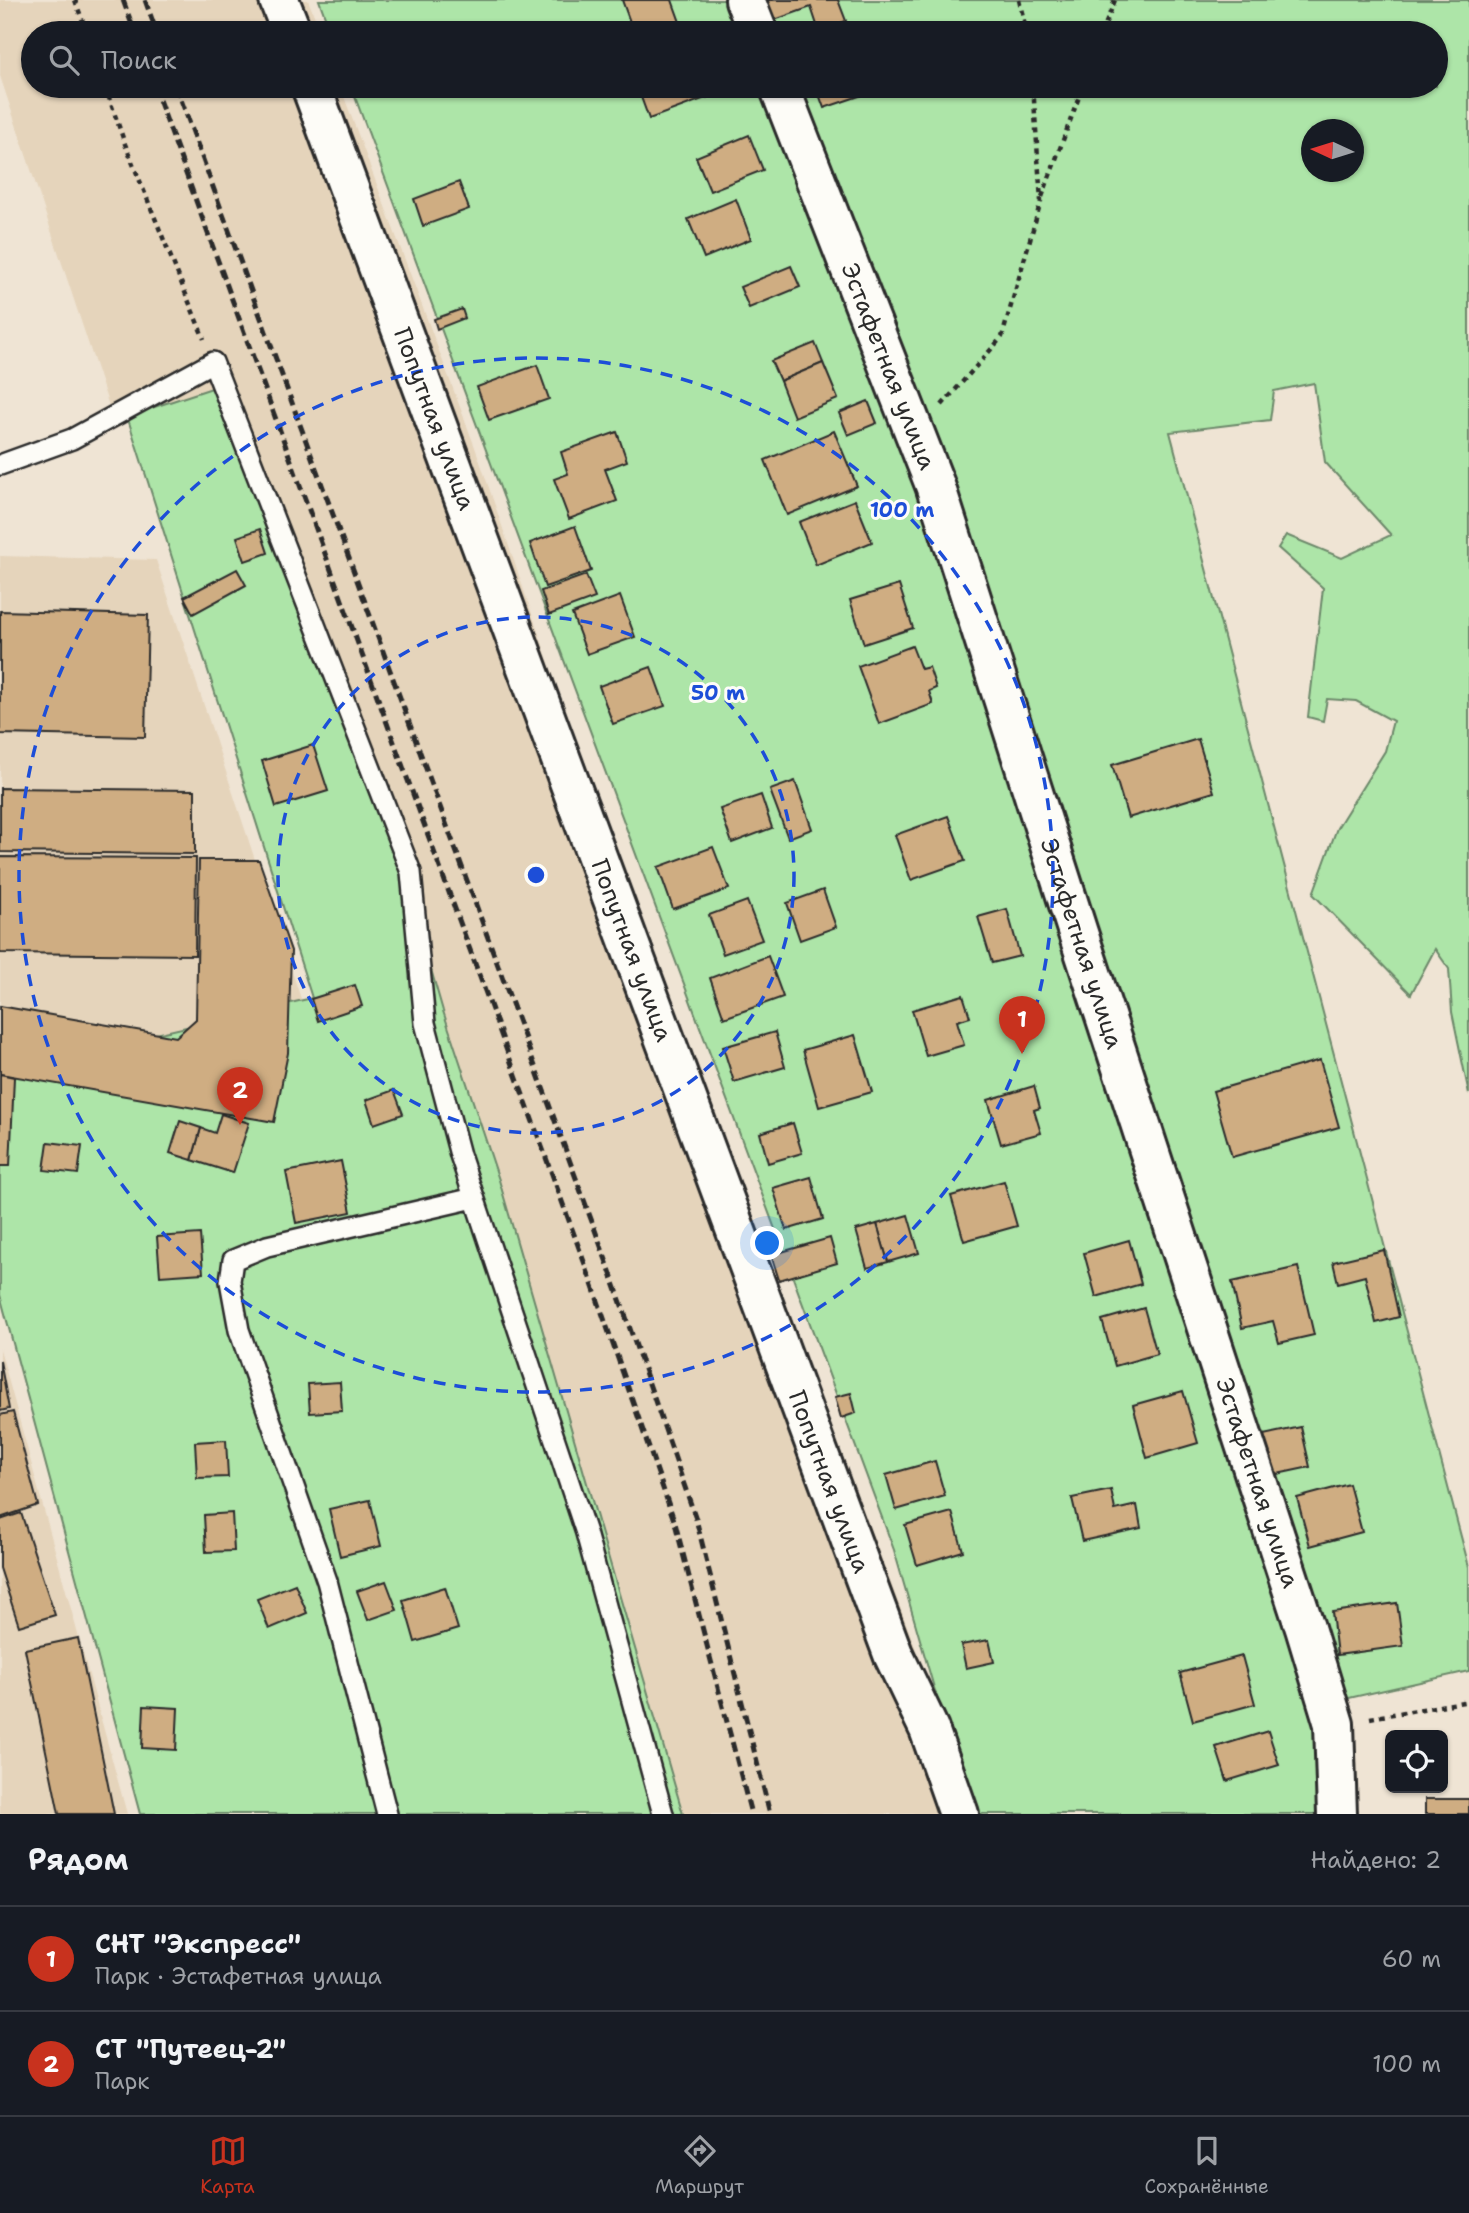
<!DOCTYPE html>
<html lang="ru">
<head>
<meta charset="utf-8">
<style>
  body { margin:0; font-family:"Shantell Sans",sans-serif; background:#20242c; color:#f1f3f6 }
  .controls { position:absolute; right:21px; bottom:21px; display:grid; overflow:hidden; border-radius:10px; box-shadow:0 2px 5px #0004 }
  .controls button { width:63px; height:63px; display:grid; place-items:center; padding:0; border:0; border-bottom:2px solid #363941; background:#171b24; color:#f1f3f6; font:35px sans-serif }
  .compass { position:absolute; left:1301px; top:119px; width:63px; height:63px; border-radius:50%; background:#171b24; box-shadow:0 2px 5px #0004; rotate:274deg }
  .you { position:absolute; left:768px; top:1244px; width:24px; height:24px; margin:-18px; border:5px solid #fff; border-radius:50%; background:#1a73e8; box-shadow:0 0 0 10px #1a73e833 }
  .badge { display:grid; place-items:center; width:46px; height:46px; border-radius:50%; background:#c8321e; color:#fff; font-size:23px; font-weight:700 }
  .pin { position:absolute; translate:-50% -58px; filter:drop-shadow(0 2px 4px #0008) }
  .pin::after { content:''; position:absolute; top:37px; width:24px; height:21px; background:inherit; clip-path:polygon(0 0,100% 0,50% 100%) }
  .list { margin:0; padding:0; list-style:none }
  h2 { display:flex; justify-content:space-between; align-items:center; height:91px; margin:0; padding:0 28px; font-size:30px }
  h2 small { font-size:23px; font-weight:400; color:#9ea1a6 }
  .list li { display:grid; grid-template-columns:46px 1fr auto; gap:21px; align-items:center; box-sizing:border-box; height:105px; padding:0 28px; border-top:2px solid #363941 }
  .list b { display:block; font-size:26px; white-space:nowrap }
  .list p { margin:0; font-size:23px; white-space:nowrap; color:#9ea1a6 }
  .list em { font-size:23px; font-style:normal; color:#9ea1a6 }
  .icon { flex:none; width:38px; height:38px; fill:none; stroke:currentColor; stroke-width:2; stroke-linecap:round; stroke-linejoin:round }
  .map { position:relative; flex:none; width:1469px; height:1814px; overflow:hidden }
  .search { position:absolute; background:#171b24; box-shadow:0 2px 5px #0004; left:21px; right:21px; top:21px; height:77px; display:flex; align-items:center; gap:18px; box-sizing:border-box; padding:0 24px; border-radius:38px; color:#9ea1a6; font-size:26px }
  .sheet { height:301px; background:#171b24 }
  nav { display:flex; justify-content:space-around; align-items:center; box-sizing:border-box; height:98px; border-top:2px solid #363941; background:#171b24; font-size:19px; color:#9ea1a6 }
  nav a { display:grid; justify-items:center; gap:4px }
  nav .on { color:#c8321e }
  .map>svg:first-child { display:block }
  .built { fill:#e5d4bb }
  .green { fill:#ade5a8; stroke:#6c886a; stroke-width:2; fill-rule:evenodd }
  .building { fill:#cfad82; stroke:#2b2b2b; stroke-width:2 }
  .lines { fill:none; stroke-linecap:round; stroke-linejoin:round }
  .service-casing { stroke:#2b2b2b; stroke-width:24 }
  .minor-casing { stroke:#2b2b2b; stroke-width:44 }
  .path { stroke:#2b2b2b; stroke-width:4.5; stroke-dasharray:5 5; stroke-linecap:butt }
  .service { stroke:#fdfcf7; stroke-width:19 }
  .minor { stroke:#fdfcf7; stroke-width:38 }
  .rail { stroke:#2b2b2b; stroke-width:5; stroke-dasharray:10 5; stroke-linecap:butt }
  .ring { fill:none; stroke:#1d4ed8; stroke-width:3.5; stroke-dasharray:12 9 }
  .labels { text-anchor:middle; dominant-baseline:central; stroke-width:6; stroke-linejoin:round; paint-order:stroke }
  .street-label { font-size:24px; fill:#2b2b2b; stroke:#fdfcf7 }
  .centre { fill:#1d4ed8; stroke:#fdfcf7; stroke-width:3.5 }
  .ring-label { font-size:21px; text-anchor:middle; font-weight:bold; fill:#1d4ed8; stroke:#fdfcf7; stroke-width:6; stroke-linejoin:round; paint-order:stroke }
</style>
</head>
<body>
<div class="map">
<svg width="1469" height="1814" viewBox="0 0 1469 1814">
  <rect width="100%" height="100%" fill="#efe4d4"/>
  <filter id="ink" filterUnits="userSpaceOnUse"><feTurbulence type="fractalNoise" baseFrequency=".0143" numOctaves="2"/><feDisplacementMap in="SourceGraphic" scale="14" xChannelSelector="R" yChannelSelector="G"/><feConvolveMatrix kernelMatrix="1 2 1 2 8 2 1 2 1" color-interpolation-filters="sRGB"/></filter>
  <g filter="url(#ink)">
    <g class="built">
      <path d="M0 0H308L321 33H33V86H340L476 450 618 865 915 1647 944 1814H612L206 393 115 424 0 76Z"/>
      <path d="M0 556 156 560 304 1008 0 1107Z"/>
      <path d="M0 1349 127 1814H0Z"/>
    </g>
    <g class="green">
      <path d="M319 0H1469V1094L1452 1012 1449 969 1435 949 1411 994 1313 894 1337 828 1385 751 1393 721 1356 701 1327 699 1323 721 1308 717 1323 588 1278 548 1286 535 1342 558 1391 535 1325 462 1314 383 1274 391 1270 420 1170 432 1469 1567V1671L1340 1700 1344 1814H966L959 1774 894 1550 351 86H1436V33H331ZM1312 130H1354V172H1312Z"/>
      <path d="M215 387 402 869 443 1011 499 1180 683 1814H140L0 1295V1070L312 998 127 416Z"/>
    </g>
    <g class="building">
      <path d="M622 0H672L681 25 659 33H634Z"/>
      <path d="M759 0H838L846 21 819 31 811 7 766 23Z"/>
      <path d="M388 25 391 33H365Z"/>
      <path d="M637 86H720L722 92 649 119Z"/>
      <path d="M816 86H869L871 92 824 108Z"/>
      <path d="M749 135 763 170 710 191 696 157Z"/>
      <path d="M459 182 469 209 423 226 414 199Z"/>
      <path d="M736 199 751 239 704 258 688 219Z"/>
      <path d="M791 266 800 287 749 308 740 287Z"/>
      <path d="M462 309 465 318 437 329 434 319Z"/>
      <path d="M815 343 823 363 780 381 771 361Z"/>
      <path d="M823 363 838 399 794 417 780 381Z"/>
      <path d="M537 365 549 399 489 420 477 387Z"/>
      <path d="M868 401 877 423 848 435 839 413Z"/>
      <path d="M834 431 857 486 787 515 765 460Z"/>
      <path d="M617 432 627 461 605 469 617 501 569 519 554 479 568 474 561 452Z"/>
      <path d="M855 500 872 542 816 565 799 522Z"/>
      <path d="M575 526 591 571 545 587 530 543Z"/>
      <path d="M260 529 268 553 245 561 237 537Z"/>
      <path d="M237 569 246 585 193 614 184 597Z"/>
      <path d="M586 575 595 598 549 615 541 591Z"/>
      <path d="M899 585 913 628 864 644 850 600Z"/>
      <path d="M620 596 635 637 587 654 572 614Z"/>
      <path d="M0 611 148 615 145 737 0 734Z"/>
      <path d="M912 646 921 669 929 667 936 688 929 691 933 704 879 724 858 666Z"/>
      <path d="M651 667 665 706 613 724 599 686Z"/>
      <path d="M1198 739 1214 792 1128 818 1112 765Z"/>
      <path d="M313 745 328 791 276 807 262 761Z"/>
      <path d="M795 781 812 829 788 838 770 790Z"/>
      <path d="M0 788 195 790V854L0 852Z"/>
      <path d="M761 795 772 828 732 843 720 809Z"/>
      <path d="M948 816 965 861 911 880 895 835Z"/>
      <path d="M713 847 729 889 673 909 658 867Z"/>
      <path d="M0 857 196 858 195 955 0 953Z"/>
      <path d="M199 860H259L291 951 288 1053 274 1122 0 1074V1006L176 1037 196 1019Z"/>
      <path d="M823 890 836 927 800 940 787 903Z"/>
      <path d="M747 901 762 940 723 954 709 915Z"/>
      <path d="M1007 909 1020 956 992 963 978 917Z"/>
      <path d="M768 956 783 997 724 1018 710 978Z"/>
      <path d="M355 985 362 1006 318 1021 311 999Z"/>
      <path d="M963 995 970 1017 957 1021 964 1045 926 1056 912 1010Z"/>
      <path d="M775 1032 785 1067 734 1082 723 1047Z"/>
      <path d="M855 1035 872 1092 819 1107 803 1050Z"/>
      <path d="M1320 1060 1339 1127 1232 1157 1213 1091Z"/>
      <path d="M0 1074 14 1077 10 1166H0Z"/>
      <path d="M1034 1086 1040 1108 1034 1110 1041 1133 1001 1144 988 1100Z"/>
      <path d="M394 1090 403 1114 374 1124 366 1100Z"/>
      <path d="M221 1114 249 1123 233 1173 192 1160 201 1128 215 1133Z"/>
      <path d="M180 1121 201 1128 192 1160 170 1153Z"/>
      <path d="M793 1123 802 1153 768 1163 760 1133Z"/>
      <path d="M48 1142 82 1146 78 1174 44 1170Z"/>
      <path d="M341 1161 351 1212 296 1223 286 1172Z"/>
      <path d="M811 1177 823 1219 786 1230 773 1188Z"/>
      <path d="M1004 1181 1017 1226 964 1241 951 1196Z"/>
      <path d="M908 1215 919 1253 888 1262 877 1224Z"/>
      <path d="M877 1224 888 1262 867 1268 856 1230Z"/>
      <path d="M200 1234 203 1273 160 1276 157 1237Z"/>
      <path d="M830 1238 837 1263 779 1280 771 1255Z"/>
      <path d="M1129 1240 1141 1284 1096 1297 1084 1253Z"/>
      <path d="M1384 1250 1399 1317 1376 1323 1365 1276 1338 1283 1333 1262Z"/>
      <path d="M1298 1267 1314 1335 1279 1343 1273 1321 1242 1328 1232 1282Z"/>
      <path d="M1144 1308 1157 1354 1115 1366 1102 1320Z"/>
      <path d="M0 1361 9 1409 0 1411Z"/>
      <path d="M340 1382 342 1411 310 1413 308 1384Z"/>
      <path d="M1183 1391 1198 1443 1147 1458 1133 1405Z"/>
      <path d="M851 1393 856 1413 841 1418 835 1397Z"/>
      <path d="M13 1412 38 1505 0 1518V1415Z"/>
      <path d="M1301 1427 1310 1467 1263 1477 1254 1437Z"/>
      <path d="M226 1440 228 1477 197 1478 195 1442Z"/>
      <path d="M935 1461 945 1496 896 1510 886 1475Z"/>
      <path d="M1349 1484 1362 1532 1310 1546 1297 1498Z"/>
      <path d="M1111 1490 1115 1510 1137 1505 1141 1528 1082 1541 1072 1498Z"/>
      <path d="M370 1500 381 1546 340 1556 329 1509Z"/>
      <path d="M952 1512 963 1551 917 1565 905 1525Z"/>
      <path d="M21 1513 55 1615 19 1626 0 1568V1520Z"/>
      <path d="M232 1513 234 1551 206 1552 204 1515Z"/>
      <path d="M386 1581 397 1610 368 1620 357 1591Z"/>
      <path d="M295 1584 307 1613 269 1629 257 1599Z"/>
      <path d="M445 1587 458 1629 415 1642 403 1600Z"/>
      <path d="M1397 1603 1403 1646 1337 1655 1332 1612Z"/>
      <path d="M78 1638 114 1814H59L25 1649Z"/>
      <path d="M989 1640 994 1662 966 1668 961 1645Z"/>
      <path d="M1242 1656 1255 1704 1193 1721 1180 1673Z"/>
      <path d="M144 1706 178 1708 176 1750 142 1748Z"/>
      <path d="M1268 1731 1279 1765 1227 1781 1216 1747Z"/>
      <rect x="1425" y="1799" width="44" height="15"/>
    </g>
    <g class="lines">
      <defs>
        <g id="service">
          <path d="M0 465 72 439 213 362 411 872 425 1023 460 1155 586 1533 663 1814"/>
          <path d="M387 1814 327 1581 239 1330 230 1281 233 1260 267 1246 474 1198"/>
        </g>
        <g id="minor">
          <path d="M279 0 292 33"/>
          <path d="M745 0 758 33"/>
          <path id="s1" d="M311 86 893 1654 929 1729 959 1814"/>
          <path id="s2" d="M779 86 935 485 1078 933 1305 1628 1334 1724 1337 1814"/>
        </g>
      </defs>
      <use href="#service" class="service-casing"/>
      <use href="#minor" class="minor-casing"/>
      <g class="path">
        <path d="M75 0 87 33"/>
        <path d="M1019 0 1027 33"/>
        <path d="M1102 33 1115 0"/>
        <path d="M105 86 125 144 204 339"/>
        <path d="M1042 197 1083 86"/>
        <path d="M942 405 1002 337 1041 201 1033 86"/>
        <path d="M1370 1718 1469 1701"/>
      </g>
      <use href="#service" class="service"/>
      <use href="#minor" class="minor"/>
      <g class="rail">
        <path d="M123 0 135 33"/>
        <path d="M145 0 157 33"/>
        <path d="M154 86 590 1278 675 1523 751 1814"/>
        <path d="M176 86 610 1271 696 1519 770 1814"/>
      </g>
    </g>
  </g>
  <g class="ring">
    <circle cx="536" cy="875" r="258"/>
    <circle cx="536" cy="875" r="517"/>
  </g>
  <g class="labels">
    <g class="street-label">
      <text stroke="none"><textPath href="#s2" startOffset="301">Эстафетная улица</textPath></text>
      <text stroke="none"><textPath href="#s1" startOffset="355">Попутная улица</textPath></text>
      <text stroke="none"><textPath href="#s2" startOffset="910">Эстафетная улица</textPath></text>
      <text stroke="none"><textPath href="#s1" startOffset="922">Попутная улица</textPath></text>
      <text stroke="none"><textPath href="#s1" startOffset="1489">Попутная улица</textPath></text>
      <text stroke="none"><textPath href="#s2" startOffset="1477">Эстафетная улица</textPath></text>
    </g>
  </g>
  <circle cx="536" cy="875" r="10" class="centre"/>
  <g class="ring-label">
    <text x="902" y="517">100 m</text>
    <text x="718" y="700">50 m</text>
  </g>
</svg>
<div class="controls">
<button><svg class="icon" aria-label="locate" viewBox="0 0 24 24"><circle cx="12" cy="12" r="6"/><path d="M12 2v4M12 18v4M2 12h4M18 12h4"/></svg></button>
</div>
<svg class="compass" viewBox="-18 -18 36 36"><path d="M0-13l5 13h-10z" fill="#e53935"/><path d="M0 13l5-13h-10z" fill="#9ea1a6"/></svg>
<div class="you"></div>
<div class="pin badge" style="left:1022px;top:1054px">1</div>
<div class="pin badge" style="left:240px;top:1125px">2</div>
<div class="search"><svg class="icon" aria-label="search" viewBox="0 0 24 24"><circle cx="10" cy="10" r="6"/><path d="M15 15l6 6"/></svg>Поиск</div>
</div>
<section class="sheet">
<h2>Рядом<small>Найдено: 2</small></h2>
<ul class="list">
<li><span class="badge">1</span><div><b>СНТ &quot;Экспресс&quot;</b><p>Парк · Эстафетная улица</p></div><em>60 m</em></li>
<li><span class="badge">2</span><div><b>СТ &quot;Путеец-2&quot;</b><p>Парк</p></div><em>100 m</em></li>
</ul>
</section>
<nav>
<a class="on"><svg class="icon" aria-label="map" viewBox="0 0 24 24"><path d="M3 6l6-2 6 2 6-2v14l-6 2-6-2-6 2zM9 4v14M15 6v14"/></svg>Карта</a>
<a><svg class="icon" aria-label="directions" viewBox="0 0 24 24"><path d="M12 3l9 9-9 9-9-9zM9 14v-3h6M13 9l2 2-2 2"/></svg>Маршрут</a>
<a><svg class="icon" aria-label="saved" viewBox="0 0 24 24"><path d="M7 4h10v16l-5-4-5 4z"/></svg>Сохранённые</a>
</nav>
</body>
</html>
